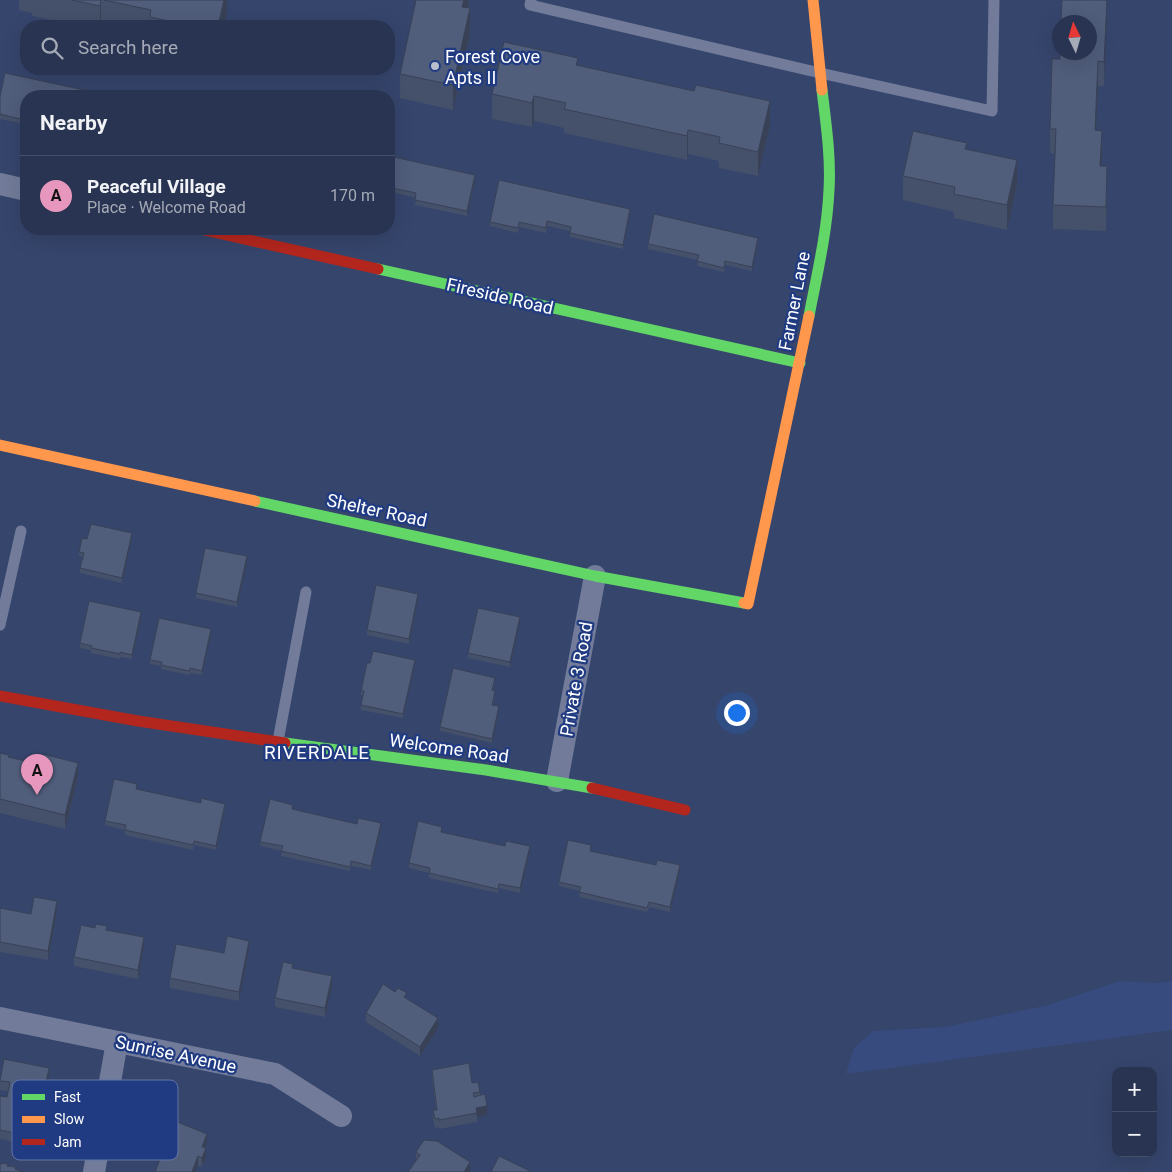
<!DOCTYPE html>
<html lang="en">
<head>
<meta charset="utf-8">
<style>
  body { margin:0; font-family:Roboto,sans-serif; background:#343f5b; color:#f1f3f6 }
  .controls { position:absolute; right:15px; bottom:15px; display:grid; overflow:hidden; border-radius:10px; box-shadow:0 5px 20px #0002 }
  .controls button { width:45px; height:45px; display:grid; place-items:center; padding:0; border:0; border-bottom:1px solid #444f68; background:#283451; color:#f1f3f6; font:25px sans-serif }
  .compass { position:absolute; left:1052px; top:15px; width:45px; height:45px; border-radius:50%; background:#283451; box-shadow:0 5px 20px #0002; rotate:355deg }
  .you { position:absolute; left:736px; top:712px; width:18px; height:18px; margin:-12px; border:4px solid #fff; border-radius:50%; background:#1a73e8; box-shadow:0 0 0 8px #1a73e833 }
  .badge { display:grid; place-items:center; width:32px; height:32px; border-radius:50%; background:#e797bd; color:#111; font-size:16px; font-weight:700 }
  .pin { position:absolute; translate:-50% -41px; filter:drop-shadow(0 1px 2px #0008) }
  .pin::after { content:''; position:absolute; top:26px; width:18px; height:15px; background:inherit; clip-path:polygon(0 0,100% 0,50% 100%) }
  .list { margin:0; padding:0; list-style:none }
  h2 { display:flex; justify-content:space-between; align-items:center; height:65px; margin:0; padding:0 20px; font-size:21px }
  h2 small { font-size:16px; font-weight:400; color:#a5aab7 }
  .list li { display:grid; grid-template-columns:32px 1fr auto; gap:15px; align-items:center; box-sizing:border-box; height:80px; padding:0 20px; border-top:1px solid #444f68 }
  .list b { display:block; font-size:19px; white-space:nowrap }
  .list p { margin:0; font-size:16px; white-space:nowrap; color:#a5aab7 }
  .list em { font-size:16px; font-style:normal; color:#a5aab7 }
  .icon { flex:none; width:28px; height:28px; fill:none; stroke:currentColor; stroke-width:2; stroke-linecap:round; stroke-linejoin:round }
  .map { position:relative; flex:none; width:1172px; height:1172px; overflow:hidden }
  .search { position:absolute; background:#283451; box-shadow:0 5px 20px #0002; left:20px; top:20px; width:375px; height:55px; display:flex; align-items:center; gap:12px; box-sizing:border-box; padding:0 18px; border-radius:20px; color:#a5aab7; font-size:19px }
  .panel { position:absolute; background:#283451; box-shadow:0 5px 20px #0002; left:20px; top:90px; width:375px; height:145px; border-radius:20px }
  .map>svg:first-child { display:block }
  .water { fill:#384b7e }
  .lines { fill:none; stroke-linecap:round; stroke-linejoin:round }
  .lane { stroke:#727c9a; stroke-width:11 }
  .street { stroke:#727c9a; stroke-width:22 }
  .fast { stroke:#63d668; stroke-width:11 }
  .slow { stroke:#ff974d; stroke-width:11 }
  .jam { stroke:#b3261e; stroke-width:11 }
  .wall { fill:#45506a }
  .shaded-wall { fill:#384156 }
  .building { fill:#505d7b; stroke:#384156 }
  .poi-dot { fill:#b9becc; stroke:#203b82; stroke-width:2 }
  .labels { text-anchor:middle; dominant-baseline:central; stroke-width:4.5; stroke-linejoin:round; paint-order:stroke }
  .poi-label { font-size:18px; fill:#fff; stroke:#203b82; text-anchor:start }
  .street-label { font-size:18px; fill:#fff; stroke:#203b82 }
  .neighbourhood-label { font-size:19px; letter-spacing:1px; fill:#fff; stroke:#203b82 }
  .key { fill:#203b82; stroke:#6376a8; stroke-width:1 }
  .key-label { font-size:14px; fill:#fff }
</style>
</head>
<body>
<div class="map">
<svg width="1172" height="1172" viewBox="0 0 1172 1172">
  <rect width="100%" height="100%" fill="#36456c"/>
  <path class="water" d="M1120 981 1155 983 1172 981V1030L846 1074 854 1048 873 1031 946 1027 1048 1005Z"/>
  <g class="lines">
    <g class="lane">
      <path d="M531 0 530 5 820 73 992 111 994 0"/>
      <path d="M0 625 21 531"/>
      <path d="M278 741 306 592"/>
    </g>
    <g class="street">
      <path d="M0 184 26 190"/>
      <path d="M557 781 595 576"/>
      <path d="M0 1018 275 1074 341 1116"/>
      <path d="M94 1172 117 1042"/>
    </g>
    <g class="fast">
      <path d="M378 269 800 363"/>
      <path d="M809 316C817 274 827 233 829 190 831 157 826 124 822 90"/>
      <path d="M255 501 595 576 744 603"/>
      <path d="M285 743 486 770 592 788"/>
    </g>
    <g class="slow">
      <path d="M813 0 822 90"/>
      <path d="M0 445 255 501"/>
      <path d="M744 603 748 604 809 316"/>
    </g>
    <g class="jam">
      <path d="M200 229 378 269"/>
      <path d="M0 696 138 721 285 743"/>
      <path d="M592 788 685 810"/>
    </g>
  </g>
  <g class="wall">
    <path d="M19 0H227V11L224 26H112L101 24V26H80L32 16V13L19 10Z"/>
    <path d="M469 0 468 8 470 33 453 110 400 98V74Z"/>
    <path d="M1107 16 1104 86H1098L1096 130 1102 155 1101 166 1107 190 1106 231 1053 229V205L1055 154 1050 153V129L1060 59Z"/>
    <path d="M578 65 770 125 758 176 719 168V161L688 154 687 160 564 133V128L534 121 532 127 492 119V94Z"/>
    <path d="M0 96H26V118H25L24 124 0 119Z"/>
    <path d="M967 150 1017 185 1007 230 954 218V212L903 200V176Z"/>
    <path d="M389 156 475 180 467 216 415 205 416 198 392 192 391 199 389 198Z"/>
    <path d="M630 214 623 249 570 237V231L547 226 546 233 519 227 518 233 490 226V222Z"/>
    <path d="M758 243 752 271 725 265 724 272 697 266 698 260 648 249V244Z"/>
    <path d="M132 538 122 583 80 573V568L83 557 79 556V552L87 539Z"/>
    <path d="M247 561 237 607 196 598V593Z"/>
    <path d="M418 599 409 644 367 635V630Z"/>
    <path d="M141 617 132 659 120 657V659L91 653V650L80 648V643Z"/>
    <path d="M520 622 510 667 468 658V653Z"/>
    <path d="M211 634 202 675 190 673 189 675 161 669V666L150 664V660Z"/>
    <path d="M370 663 415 664 403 718 361 710V705L363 696 361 695V691Z"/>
    <path d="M495 683 493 690 495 696 493 705 499 711 492 743 440 731V727Z"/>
    <path d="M0 753 9 757 78 776 65 829 0 813Z"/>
    <path d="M136 789 225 808 216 850 194 845 193 850 125 835V830L105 825V821Z"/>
    <path d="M293 810 357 824 381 828 371 870 351 866 350 871 281 856 282 851 260 846V842Z"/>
    <path d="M442 832 530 851 520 893 499 888 498 893 429 878V873L409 868V863Z"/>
    <path d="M591 851 656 865 680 870 670 912 649 907 647 912 579 897 580 891 559 886V882Z"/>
    <path d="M0 908 31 914 57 911 48 960 0 952Z"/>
    <path d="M107 930 144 946 138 979 74 966V957Z"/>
    <path d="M249 950 239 1001 170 988V978L224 953Z"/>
    <path d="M293 968 332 985 325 1017 275 1007V998Z"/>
    <path d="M407 999 438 1028 420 1056 366 1022V1013Z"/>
    <path d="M432 1070 472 1083 480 1092V1096L487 1115 477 1117V1122L439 1129V1127L435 1128 433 1119V1110H436L432 1079Z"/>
    <path d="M49 1077 35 1146 0 1139V1096L7 1097 8 1091 0 1090V1080Z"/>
    <path d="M207 1143 205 1148 206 1158 202 1167 198 1165 195 1172H155Z"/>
    <path d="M416 1152 470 1172 416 1160Z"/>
  </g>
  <g class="shaded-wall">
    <path d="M101 0V26H100V6Z"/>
    <path d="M224 0H227V11L224 26H218Z"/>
    <path d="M464 0H469L462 31V7Z"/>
    <path d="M1107 0V16L1104 86V62Z"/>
    <path d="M470 8V33L453 110V85Z"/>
    <path d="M1098 61V86L1095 155V130Z"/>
    <path d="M534 96V121L532 127V103Z"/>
    <path d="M770 101V125L758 176V152Z"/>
    <path d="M688 130V154L687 160V136Z"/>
    <path d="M1102 131V155L1100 190V166Z"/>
    <path d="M1017 160V185L1007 230V205Z"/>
    <path d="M1107 166V190L1106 231V207Z"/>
    <path d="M475 175V180L467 216V211Z"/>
    <path d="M630 209V214L623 249V245Z"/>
    <path d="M758 238V243L752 271V267Z"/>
    <path d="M132 533V538L122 583V578Z"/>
    <path d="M247 556V561L237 607V602Z"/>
    <path d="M418 594V599L409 644V639Z"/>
    <path d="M141 612V617L132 659V655Z"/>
    <path d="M520 617V622L510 667V662Z"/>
    <path d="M211 629V634L202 675V671Z"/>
    <path d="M415 660V664L403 718V714Z"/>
    <path d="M499 706V711L492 743V739Z"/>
    <path d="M78 763V776L65 829V815Z"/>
    <path d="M225 804V808L216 850V846Z"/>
    <path d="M381 823V828L371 870V866Z"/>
    <path d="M530 846V851L520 893V888Z"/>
    <path d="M680 865V870L670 912V907Z"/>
    <path d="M57 901V911L48 960V951Z"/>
    <path d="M144 937V946L138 979V970Z"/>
    <path d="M249 941V950L239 1001V992Z"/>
    <path d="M332 976V985L325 1017V1008Z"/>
    <path d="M438 1018V1028L420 1056V1047Z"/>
    <path d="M49 1068V1077L35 1146V1137Z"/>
    <path d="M487 1106V1115L477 1117 476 1108Z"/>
    <path d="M207 1134V1143L202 1156V1147Z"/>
    <path d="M206 1148V1158L202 1167V1158Z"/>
    <path d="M198 1156V1165L195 1172H192Z"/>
    <path d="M470 1162V1172H464Z"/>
  </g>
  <g class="building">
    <path d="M72 0H101L100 6Z"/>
    <path d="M104 0H224L218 26H192L150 17 151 10Z"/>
    <path d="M416 0H464L462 7 470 8 453 85 400 74Z"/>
    <path d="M1062 0H1107L1104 62 1098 61 1095 130 1102 131 1100 166H1107L1106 207 1053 205 1056 129H1050L1052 59H1060V52H1090V22H1061Z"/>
    <path d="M504 42 578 58 576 65 694 91 696 85 770 101 758 152 719 143 720 137 688 130 687 136 564 109 566 103 534 96 532 103 492 94Z"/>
    <path d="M5 73 112 96H26V113H25L24 120 0 114V96Z"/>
    <path d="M157 94 169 96H157Z"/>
    <path d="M913 131 967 143 965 149 1017 160 1007 205 954 194 955 187 903 176Z"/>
    <path d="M389 156 475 175 467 211 415 200 416 193 392 188 391 194 389 193Z"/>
    <path d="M499 180 630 209 623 245 570 233 571 227 547 221 546 228 519 222 518 228 490 222Z"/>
    <path d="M654 214 758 238 752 267 725 261 724 268 697 261 699 255 648 244Z"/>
    <path d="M91 524 132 533 122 578 80 568 84 553 79 552 82 538 87 539Z"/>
    <path d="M205 548 247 556 237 602 196 593Z"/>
    <path d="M376 585 418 594 409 639 367 630Z"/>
    <path d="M89 601 141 612 132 655 120 652V654L91 648 92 646 80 643Z"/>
    <path d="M478 608 520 617 510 662 468 653Z"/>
    <path d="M159 618 211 629 202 671 190 668 189 671 161 665 162 662 150 660Z"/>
    <path d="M373 651 415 660 403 714 361 705 364 691H361L367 663H370Z"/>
    <path d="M453 668 495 678 492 690 495 691 492 705 499 706 492 739 440 727Z"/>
    <path d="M0 753 9 755 8 757 30 762 31 760 41 762 43 754 78 763 65 815 0 799Z"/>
    <path d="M114 779 137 784 136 789 201 803V798L225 804 216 846 194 841 193 845 125 830 126 825 105 821Z"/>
    <path d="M270 799 293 805 292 809 357 824 358 818 381 823 371 866 351 861 350 867 281 851 283 846 260 842Z"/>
    <path d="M418 821 442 827 441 832 505 846 506 841 530 846 520 888 499 884 498 889 429 873 430 868 409 863Z"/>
    <path d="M568 840 591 845 590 851 656 865 657 860 680 865 670 907 649 902 647 908 579 892 581 887 559 882Z"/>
    <path d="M34 897 57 901 48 951 0 942V908L31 914Z"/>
    <path d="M96 924 107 926 106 930 144 937 138 970 74 957 81 925 95 928Z"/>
    <path d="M227 936 249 941 239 992 170 978 176 944 224 953Z"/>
    <path d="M283 962 293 964 292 968 332 976 325 1008 275 998Z"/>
    <path d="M383 984 395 992 398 988 407 993 404 997 438 1018 420 1047 366 1013Z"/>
    <path d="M4 1059 49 1068 35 1137 0 1130V1096L7 1097 10 1082 0 1081Z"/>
    <path d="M469 1063 472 1083 478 1082 480 1092 473 1093 474 1097 485 1094 487 1106 476 1108 477 1113 439 1120V1118L435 1119 433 1110H437L432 1070Z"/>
    <path d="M175 1121 207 1134 202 1147 206 1148 202 1158 198 1156 192 1172H155Z"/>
    <path d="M424 1140 437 1141 470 1162 464 1172H408L420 1155 416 1152Z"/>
    <path d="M499 1156 530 1171 529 1172H491Z"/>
    <path d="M3 1163 8 1164 7 1166 16 1167 15 1169 23 1172H0V1164H2Z"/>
  </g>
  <circle class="poi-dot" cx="435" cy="66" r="5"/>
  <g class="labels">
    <g class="poi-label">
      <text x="445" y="56">Forest Cove<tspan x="445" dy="21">Apts II</tspan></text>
    </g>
    <g class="street-label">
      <text transform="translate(500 296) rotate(13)">Fireside Road</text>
      <text transform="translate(794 301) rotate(-79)">Farmer Lane</text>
      <text transform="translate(377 510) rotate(12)">Shelter Road</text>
      <text transform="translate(576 679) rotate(-80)">Private 3 Road</text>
      <text transform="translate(449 748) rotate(8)">Welcome Road</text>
      <text transform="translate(176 1054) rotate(12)">Sunrise Avenue</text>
    </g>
    <g class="neighbourhood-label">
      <text x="317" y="752">RIVERDALE</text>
    </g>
  </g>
  <rect x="12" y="1080" width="166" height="80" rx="8" class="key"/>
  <rect x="22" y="1094" width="23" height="6" fill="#63d668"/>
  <rect x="22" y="1116" width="23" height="7" fill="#ff974d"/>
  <rect x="22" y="1139" width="23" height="6" fill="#b3261e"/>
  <g class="key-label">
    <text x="54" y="1102">Fast</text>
    <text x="54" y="1124">Slow</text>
    <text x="54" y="1147">Jam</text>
  </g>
</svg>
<div class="controls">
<button>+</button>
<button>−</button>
</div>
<svg class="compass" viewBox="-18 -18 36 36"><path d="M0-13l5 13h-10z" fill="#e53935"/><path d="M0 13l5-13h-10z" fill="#a5aab7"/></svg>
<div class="you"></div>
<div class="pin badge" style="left:37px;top:795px">A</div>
<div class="search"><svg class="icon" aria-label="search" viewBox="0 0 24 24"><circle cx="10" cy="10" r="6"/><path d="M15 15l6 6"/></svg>Search here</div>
<section class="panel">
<h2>Nearby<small></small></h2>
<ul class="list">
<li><span class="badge">A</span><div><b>Peaceful Village</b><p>Place · Welcome Road</p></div><em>170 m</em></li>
</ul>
</section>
</div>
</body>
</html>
